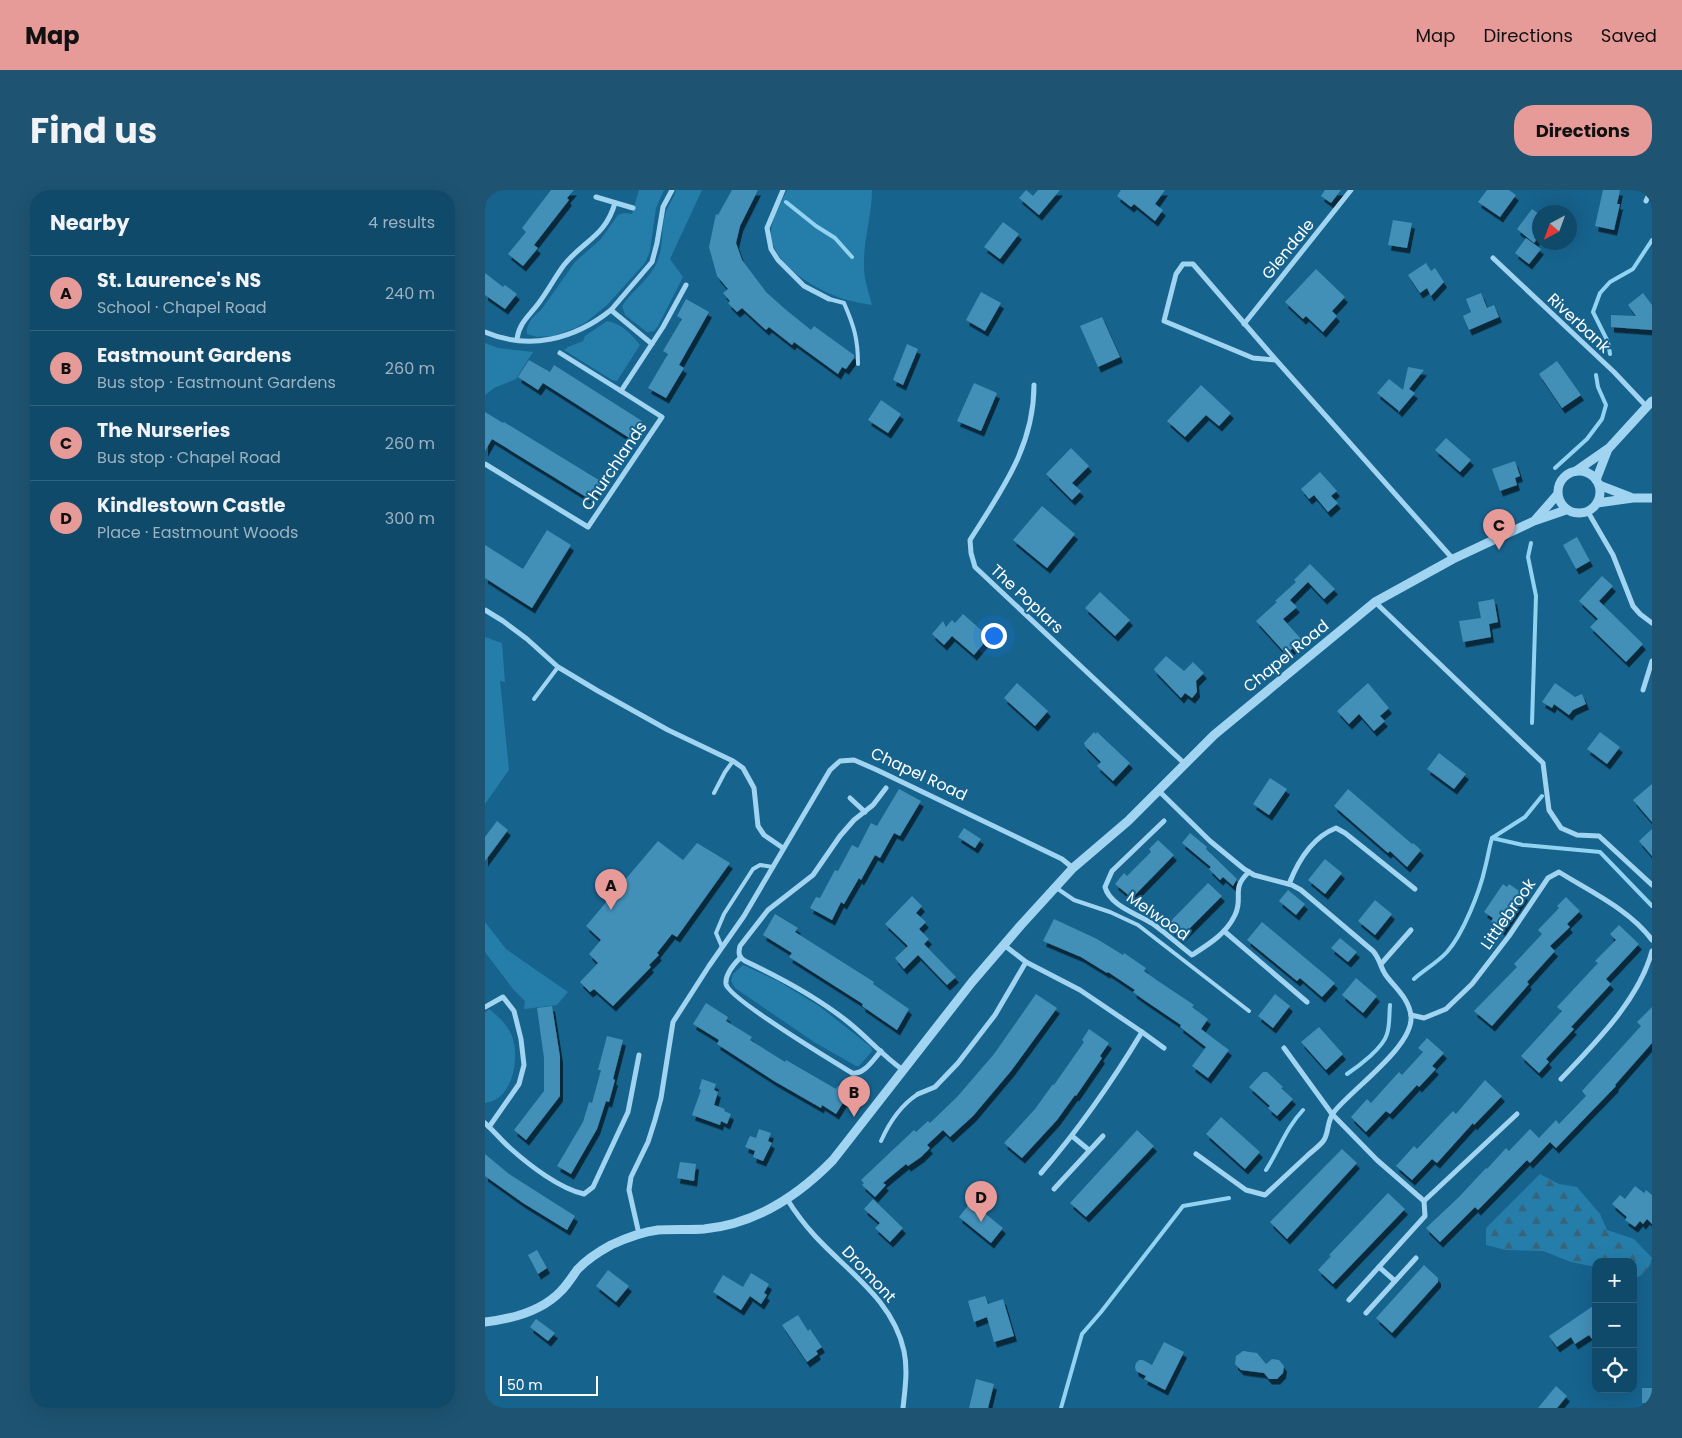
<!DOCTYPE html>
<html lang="en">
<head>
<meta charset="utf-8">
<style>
  body { margin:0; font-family:Poppins,sans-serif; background:#1e5472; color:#f1f3f6 }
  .controls { position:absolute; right:15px; bottom:15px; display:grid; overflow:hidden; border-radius:10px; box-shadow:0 5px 20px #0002 }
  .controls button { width:45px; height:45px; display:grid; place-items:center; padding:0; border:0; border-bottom:1px solid #30627e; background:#104a6a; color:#f1f3f6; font:25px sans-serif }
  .compass { position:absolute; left:1047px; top:15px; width:45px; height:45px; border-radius:50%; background:#104a6a; box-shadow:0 5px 20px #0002; rotate:221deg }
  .scale { position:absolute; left:15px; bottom:12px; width:98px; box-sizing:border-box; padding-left:5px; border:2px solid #fff; border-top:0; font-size:14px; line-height:18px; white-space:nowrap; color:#fff; -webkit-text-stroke:4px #16638e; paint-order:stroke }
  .you { position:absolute; left:508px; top:445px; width:18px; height:18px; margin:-12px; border:4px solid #fff; border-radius:50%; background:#1a73e8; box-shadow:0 0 0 8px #1a73e833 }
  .badge { display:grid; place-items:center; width:32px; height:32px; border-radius:50%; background:#e69b98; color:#111; font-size:16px; font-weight:700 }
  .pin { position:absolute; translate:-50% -41px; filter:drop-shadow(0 1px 2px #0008) }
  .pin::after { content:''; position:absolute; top:26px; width:18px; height:15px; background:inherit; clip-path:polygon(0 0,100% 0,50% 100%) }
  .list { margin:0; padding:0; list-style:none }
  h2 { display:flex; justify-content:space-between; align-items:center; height:65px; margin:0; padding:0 20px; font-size:21px }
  h2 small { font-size:16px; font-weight:400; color:#9cb3c1 }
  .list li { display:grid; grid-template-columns:32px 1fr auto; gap:15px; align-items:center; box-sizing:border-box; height:75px; padding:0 20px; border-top:1px solid #30627e }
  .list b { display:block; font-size:19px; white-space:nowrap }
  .list p { margin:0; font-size:16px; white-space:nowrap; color:#9cb3c1 }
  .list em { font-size:16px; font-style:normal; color:#9cb3c1 }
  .icon { flex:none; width:28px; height:28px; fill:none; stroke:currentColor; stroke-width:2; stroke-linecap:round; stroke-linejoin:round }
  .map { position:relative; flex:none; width:1167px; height:1218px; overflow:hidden; border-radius:20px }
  header { display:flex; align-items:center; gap:30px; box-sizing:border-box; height:70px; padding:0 25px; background:#e69b98; color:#111 }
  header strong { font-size:24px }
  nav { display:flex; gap:28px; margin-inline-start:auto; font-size:18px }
  .intro { display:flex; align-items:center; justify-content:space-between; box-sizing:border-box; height:120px; padding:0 30px }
  h1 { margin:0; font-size:35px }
  .button { padding:12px 22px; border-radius:20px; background:#e69b98; color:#111; font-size:18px; font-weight:700 }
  main { display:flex; gap:30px; padding:0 30px }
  aside { flex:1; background:#104a6a; border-radius:20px; box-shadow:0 5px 20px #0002 }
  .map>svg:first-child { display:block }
  .grass { fill:#257daa }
  .forest { fill:url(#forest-firs) }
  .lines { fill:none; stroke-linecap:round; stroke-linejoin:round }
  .stream { stroke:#93d3f2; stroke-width:4 }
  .building { fill:#438fb8; filter:url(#shadow) }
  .service { stroke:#a1d4f0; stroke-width:4 }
  .minor { stroke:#a1d4f0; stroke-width:5 }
  .tertiary { stroke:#a1d4f0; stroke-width:9 }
  .labels { text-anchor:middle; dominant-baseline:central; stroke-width:4; stroke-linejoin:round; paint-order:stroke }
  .street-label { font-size:16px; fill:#fff; stroke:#16638e }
</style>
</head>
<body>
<header>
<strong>Map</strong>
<nav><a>Map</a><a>Directions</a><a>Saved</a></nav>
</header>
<div class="intro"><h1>Find us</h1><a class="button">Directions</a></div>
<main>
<aside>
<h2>Nearby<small>4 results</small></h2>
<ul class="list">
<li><span class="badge">A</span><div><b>St. Laurence's NS</b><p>School · Chapel Road</p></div><em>240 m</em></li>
<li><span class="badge">B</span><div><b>Eastmount Gardens</b><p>Bus stop · Eastmount Gardens</p></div><em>260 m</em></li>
<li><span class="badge">C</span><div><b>The Nurseries</b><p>Bus stop · Chapel Road</p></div><em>260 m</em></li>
<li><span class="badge">D</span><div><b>Kindlestown Castle</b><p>Place · Eastmount Woods</p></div><em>300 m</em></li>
</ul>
</aside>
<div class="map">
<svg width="1167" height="1218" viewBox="0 0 1167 1218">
  <defs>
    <pattern id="forest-firs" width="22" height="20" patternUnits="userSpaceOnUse" patternTransform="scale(1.25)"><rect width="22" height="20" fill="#257daa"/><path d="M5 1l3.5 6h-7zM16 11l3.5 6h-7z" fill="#38647b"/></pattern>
    <filter id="shadow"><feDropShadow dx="3" dy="5.5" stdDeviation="0" flood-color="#0009"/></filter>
  </defs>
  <rect width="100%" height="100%" fill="#16638e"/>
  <g class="grass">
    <path d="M154 0H179L171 18 165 61 160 73 122 115 100 133 88 139 68 146 52 147 42 144C40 135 49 125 56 120L90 72 116 49 133 25 139 23 147 24Z"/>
    <path d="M191 0H217L185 69 198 87 173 136 169 141 162 142 140 125 137 116C146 102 160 93 169 78 180 60 175 40 181 21 184 14 189 8 191 0Z"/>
    <path d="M302 0H387C387 26 378 51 379 77 379 90 384 103 387 115 376 113 363 111 353 107 328 98 286 73 286 43 286 29 296 13 302 0Z"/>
    <path d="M122 131C136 133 147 145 155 155L132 191 127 190 79 160 83 157 98 151 100 146Z"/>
    <path d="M0 153 13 158 48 162 31 189 9 198 0 205Z"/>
    <path d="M0 447 17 453 20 492 15 491 24 580 0 614Z"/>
    <path d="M0 732 21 759 83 802 72 815 39 819 40 811 28 799 0 762Z"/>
    <path d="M258 775 293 791 334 816 386 857 387 861 374 876H371L329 852 250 798 246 791 248 784Z"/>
    <path d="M4 819C14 827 22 834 27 846 35 868 28 910 0 913V823Z"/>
  </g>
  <path class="forest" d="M1055 984 1074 994 1092 997 1115 1024 1122 1040 1149 1049 1167 1068C1165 1078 1158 1087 1148 1088V1072H1111V1077L1086 1072 1058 1061 1021 1060 1001 1055V1038Z"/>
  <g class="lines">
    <g class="stream">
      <path d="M301 12 331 36 350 48 367 67"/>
      <path d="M1125 164 1123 152 1108 122 1115 103 1125 92 1148 79 1167 50"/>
      <path d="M1070 278 1102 249 1117 229 1121 215 1113 197 1111 185"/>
      <path d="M1046 353 1043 367 1051 406 1047 533"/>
      <path d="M1007 648 1038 655 1115 662 1167 716"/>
      <path d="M929 789C939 780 953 772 962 762 978 744 995 701 1000 678 1003 667 1004 658 1007 648L1040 627 1057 606"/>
      <path d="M862 884C874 876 898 858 902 844 905 835 904 825 905 815"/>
      <path d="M781 980C794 960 801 938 818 920"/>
      <path d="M576 1218 597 1144 616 1122 698 1016 744 1008"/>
    </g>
  </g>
  <g class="building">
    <path d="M66 0H89L82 8 84 10 49 55 53 58 38 76 23 64 41 42 37 38Z"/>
    <path d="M247 0H273L255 36 251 53 257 70 281 102 300 119 326 140 329 136 369 165V168L361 179 357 177 353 184 309 152 307 155 284 137 281 140 257 118 252 122 243 113 245 111 238 103 243 99 232 86 224 57 231 24 233 25Z"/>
    <path d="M541 0 548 6 553 0H575L554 25 534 8Z"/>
    <path d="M636 0H680L670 14 678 20 670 31 649 14 646 17 632 6Z"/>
    <path d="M840 0H856L846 13 836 6Z"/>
    <path d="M1002 0H1024L1031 5 1015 27 993 12Z"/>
    <path d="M1118 0H1135L1132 14H1135L1129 40 1110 36Z"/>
    <path d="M1047 19 1054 24V46L1049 53 1032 39Z"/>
    <path d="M908 30 927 33 922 58 903 55Z"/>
    <path d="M518 32 534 44 515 69 499 57Z"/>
    <path d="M1041 48 1056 59 1044 74 1030 63Z"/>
    <path d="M941 73 946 81 950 78 959 92 946 106 942 98 935 103 923 85Z"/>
    <path d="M831 79 860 107 847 121 852 126 838 142 821 126 818 129 800 112Z"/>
    <path d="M0 83 18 97 20 95 32 104 20 119 0 105Z"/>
    <path d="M496 102 516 113 500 141 481 130Z"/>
    <path d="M996 103 1002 118 1009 115 1014 127 984 140 978 126 986 122 981 109Z"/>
    <path d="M1158 103 1167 115V140L1126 137V125L1151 126 1143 115Z"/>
    <path d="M201 109 224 122 194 175 199 178 181 208 163 198 183 164 178 161 197 129 192 126Z"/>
    <path d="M617 127 635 167 613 177 595 136Z"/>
    <path d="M422 154 433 159 418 195 408 190Z"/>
    <path d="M44 170 65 182 69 175 157 231 146 249 58 193 53 200 33 187Z"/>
    <path d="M1072 171 1096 205 1077 218 1054 184Z"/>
    <path d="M923 177 939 180 924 199 930 203 913 223 914 221 892 203 904 189 918 200Z"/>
    <path d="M489 193 512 203 496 241 472 231Z"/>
    <path d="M716 195 746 223 734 236 721 225 700 247 682 231Z"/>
    <path d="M396 210 416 224 403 243 383 230Z"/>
    <path d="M0 222 18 233 19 232 117 292 106 310 7 249 0 261Z"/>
    <path d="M961 248 986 270 975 282 950 260Z"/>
    <path d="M586 258 604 276 587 293 596 301 587 310 561 284Z"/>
    <path d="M1030 271 1035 286 1030 288 1032 295 1015 301 1007 279Z"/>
    <path d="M835 282 852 301 846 306 853 313 843 322 829 305 824 309 816 299Z"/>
    <path d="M557 316 590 344 562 378 528 350Z"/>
    <path d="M62 340 86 355 47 418 0 388V355L38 379Z"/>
    <path d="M1092 347 1105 371 1091 379 1078 355Z"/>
    <path d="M825 374 850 399 839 409 823 392 805 410 812 417 798 429 817 450 801 464 771 431 792 412 790 411 811 392 809 390Z"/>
    <path d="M1117 386 1128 396 1114 411 1158 454 1141 472 1105 437 1113 429 1094 411Z"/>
    <path d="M615 402 645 430 630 446 600 418Z"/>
    <path d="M1009 409 1013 432 1004 434 1006 447 978 452 974 431 996 428 993 412Z"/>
    <path d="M478 424 504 447 489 465 467 446 459 455 447 444 458 431 461 437 467 430 470 433Z"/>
    <path d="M681 466 699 481 708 472 719 483 711 491 712 502 707 508 700 503 696 508 670 481 669 479Z"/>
    <path d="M532 493 563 521 550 536 519 508Z"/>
    <path d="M883 493 904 518 895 526 900 531 889 541 874 524 864 534 852 521Z"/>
    <path d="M1070 493 1090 507 1097 504 1101 514 1088 520 1084 525 1069 514 1067 518 1057 512Z"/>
    <path d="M609 542 611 544 612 542 645 573 628 591 612 576 616 572 600 556 599 553Z"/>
    <path d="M1115 542 1135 557 1122 574 1102 559Z"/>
    <path d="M954 563 981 584 969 599 942 579Z"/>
    <path d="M785 588 802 599 784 625 768 614Z"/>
    <path d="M1167 594V632L1148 610Z"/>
    <path d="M414 599 436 611 415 646 409 643 395 668 390 665 376 690 374 688 359 714 356 712 347 730 325 718 331 707 335 708 350 680 353 681 367 655 373 658 386 633 392 636Z"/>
    <path d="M863 599 927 654 928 653 936 660 922 677 905 661 903 663 849 616Z"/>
    <path d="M12 631 23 640 0 671V647Z"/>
    <path d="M479 638 496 649 490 658 473 647Z"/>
    <path d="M1167 639V666L1154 651Z"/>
    <path d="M705 643 722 657 721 659 752 689 748 696 738 687 735 690 724 679 726 677 697 653Z"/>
    <path d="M673 650 689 665 647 708 630 694 639 683 642 686 666 662 664 659Z"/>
    <path d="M173 651 198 670 212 653 245 673 192 747 187 744 172 763 174 765 164 775 166 777 128 816 109 799 105 802 95 792 113 773 104 764 116 750 101 736Z"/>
    <path d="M840 669 857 683 840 704 823 690Z"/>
    <path d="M723 693 737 706 695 748 682 735Z"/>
    <path d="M1018 694 1022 697 1024 694 1040 705 1017 740 1006 732 1008 728 999 722Z"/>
    <path d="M803 700 820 714 811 725 794 711Z"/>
    <path d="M427 706 437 716 431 723 441 732 434 739 444 749 439 754 471 787 462 795 433 765 419 779 410 768 423 756 400 734Z"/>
    <path d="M1081 707 1095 721 1082 734 1085 737 1065 756 1070 761 1042 792 1044 794 1007 836 989 821 1032 777 1029 774 1057 744 1053 740 1074 718 1072 716Z"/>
    <path d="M890 710 907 724 890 745 873 731Z"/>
    <path d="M290 724 313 738 310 742 389 792 388 794 424 819 412 840 377 816 378 814 304 767 307 763 278 745Z"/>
    <path d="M569 729 612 749 638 765 639 763 661 778 659 781 673 791 709 815 707 817 723 829 716 839 744 860 723 888 707 876 721 857 695 837 696 835 659 810 648 802 650 800 623 782 622 783 596 767 558 751Z"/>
    <path d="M777 732 850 793 837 807 815 788 812 791 762 750Z"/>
    <path d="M1134 735 1154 754 1121 789 1126 794 1086 837 1089 839 1061 869 1064 872 1054 883 1036 866 1077 821 1072 817 1113 773 1110 771 1131 750 1125 744Z"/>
    <path d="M855 748 872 762 863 772 846 758Z"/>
    <path d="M871 788 892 806 878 823 857 805Z"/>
    <path d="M551 804 572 818 526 881 488 926 465 947 458 940 442 955 445 958 436 967 423 976 421 974 398 993 401 995 390 1007 377 995 379 993 376 990 429 940 431 942 443 931 445 933 472 907 509 864Z"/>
    <path d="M790 804 805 816 788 838 773 826Z"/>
    <path d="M221 813 243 827 241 831 267 847 265 850 300 872 301 870 351 899 353 896 364 903 351 924 337 915 336 918 289 891 232 854 234 850 208 834Z"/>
    <path d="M67 816 75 867V906L41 950 29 940 59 901V868L52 818Z"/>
    <path d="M1167 817V853L1130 895 1131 896 1071 958 1065 952 1045 973 1042 970 993 1020 990 1017 955 1052 941 1038 974 1007 1001 978 1002 979 1021 958 1024 961 1045 939 1054 948 1071 930 1074 934 1101 906 1097 901 1156 836 1152 832Z"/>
    <path d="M834 837 858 864 841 880 816 852Z"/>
    <path d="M604 839 624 853 615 866 617 868 591 906 590 905 572 930 537 968 519 953 550 919 568 894 569 895 599 852 597 850Z"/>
    <path d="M122 846 138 850 128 889 130 890 124 912 121 911 112 939 86 984 72 976 98 932 104 912 107 913 116 880H113Z"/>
    <path d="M942 848 959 863 947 876 951 879 934 897 932 895 905 924 901 921 881 942 866 927 882 909 886 913 914 882 917 885 938 862 933 858Z"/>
    <path d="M778 882H782L798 897 796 898 808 909 792 926 783 918 785 916 764 897Z"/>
    <path d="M217 889 231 894 229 900 233 902 229 915 240 919 239 921 246 924 242 934 236 931 235 935 207 925 216 900 214 899Z"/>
    <path d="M1000 890 1017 906 989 935 988 933 952 973 947 969 927 990 911 976 929 956 932 959 968 921 971 924Z"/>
    <path d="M736 927 775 962 760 979 721 944Z"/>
    <path d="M274 939 286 943 283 951 287 953 278 971 268 967 270 961 260 957 265 946 271 948Z"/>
    <path d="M652 940 669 956 601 1027 585 1013Z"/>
    <path d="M857 959 872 973 802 1049 785 1032Z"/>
    <path d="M0 964 24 984 90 1026 82 1040 38 1013 0 986Z"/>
    <path d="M195 972 211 974 209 991 192 988Z"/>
    <path d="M1150 996 1159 1003 1161 1000 1167 1005V1034L1162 1029 1158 1034 1155 1031 1150 1037 1140 1030 1142 1027 1127 1014 1135 1005 1140 1009Z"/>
    <path d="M903 1003 920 1019 848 1094 833 1080 846 1066 844 1065Z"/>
    <path d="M388 1009 418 1038 405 1052 390 1038 395 1033 379 1019Z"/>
    <path d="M486 1012 518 1038 506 1053 474 1027Z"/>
    <path d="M52 1060 62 1078 53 1084 43 1065Z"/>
    <path d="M939 1075 953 1088V1092L907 1143 891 1128Z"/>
    <path d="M123 1080 144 1096 131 1112 111 1096Z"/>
    <path d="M266 1083 284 1094 279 1103 282 1105 276 1114 265 1106 256 1120 228 1102 238 1085 258 1097Z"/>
    <path d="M500 1106 503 1114 518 1109 529 1146 509 1152 502 1127 489 1132 483 1111Z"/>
    <path d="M1111 1114V1154L1104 1145 1090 1154 1086 1147 1072 1157 1064 1146Z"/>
    <path d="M313 1125 323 1141 325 1139 337 1157 331 1161 333 1164 322 1172 297 1135Z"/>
    <path d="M51 1129 70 1143 63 1151 45 1137Z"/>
    <path d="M679 1152 699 1162 680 1200 659 1189 661 1186 651 1181 650 1177 651 1173 654 1170H658L667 1175Z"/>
    <path d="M758 1161 772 1163 781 1174 787 1169 794 1170 799 1176 798 1183 792 1189H784L779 1183 756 1180 750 1174 751 1166Z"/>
    <path d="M491 1189 509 1194 503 1218H484Z"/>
    <path d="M1071 1196 1082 1206 1072 1218H1053Z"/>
    <rect x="1157" y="1198" width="10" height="15"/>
  </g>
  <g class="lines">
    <g class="service">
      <path d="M344 109 359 113C369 136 373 149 373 174"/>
      <path d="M49 509 73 477"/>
      <path d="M229 603 240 582 248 571"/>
      <path d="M570 697 589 710 625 722 653 735 764 821"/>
      <path d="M237 757 231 743 239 724 268 679 275 675 288 677"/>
      <path d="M396 951C404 933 416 915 433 904"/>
    </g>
    <g class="minor">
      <path d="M298 0 282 38 286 59 293 70 319 96 344 109"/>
      <path d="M111 7 148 18"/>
      <path d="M1161 11 1166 0"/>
      <path d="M1008 68 1129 182 1162 217"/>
      <path d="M126 120 167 154"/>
      <path d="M759 134 866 0"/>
      <path d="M0 142C44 161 90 149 126 120L167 72 172 53 178 17 187 0"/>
      <path d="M32 149C34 133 44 126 53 114 63 101 70 87 79 75 99 50 120 47 130 13"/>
      <path d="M75 163 136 201 178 137 201 95"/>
      <path d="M791 170 768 168 679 131 691 84 698 74H708L791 170 968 369"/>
      <path d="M549 195C549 257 516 301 485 350L486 363 490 377 700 574"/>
      <path d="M0 274 103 337 177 227 136 201"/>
      <path d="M1103 322 1128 365 1148 416 1155 424 1167 433"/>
      <path d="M890 412 1058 573 1064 620 1076 638 1092 645 1114 646 1167 695"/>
      <path d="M0 420 18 431 42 449 73 477 113 501 183 540 248 571 258 578 269 598 273 636 279 645 298 658"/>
      <path d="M1158 500 1167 471"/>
      <path d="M401 598 388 615 369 630 355 646 328 685 283 720 255 756C253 764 254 767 260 771 296 788 332 807 363 832 382 847 398 866 418 880"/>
      <path d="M674 601 725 651 759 679 769 685 807 695 816 700 888 761C895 769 895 776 900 784 909 797 924 808 926 826 929 856 867 899 849 922 842 930 844 942 839 950 835 956 827 961 822 966 808 979 794 992 780 1005L761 1000 711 964"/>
      <path d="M365 608 380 622"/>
      <path d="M679 631 627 681 620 697C625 716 653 724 668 734 682 744 694 755 707 765 724 754 741 744 750 725 759 707 745 699 764 682"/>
      <path d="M804 694C813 671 828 647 851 638L860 643 930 699"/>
      <path d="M739 741 822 812"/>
      <path d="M519 755 541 772 595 800 657 842"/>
      <path d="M255 768C249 774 240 784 241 794 243 808 349 872 367 883 379 885 388 870 396 861"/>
      <path d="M896 774 926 740"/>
      <path d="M0 817 18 807 29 821 36 849 39 875 34 894 4 937"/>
      <path d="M926 825 939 828 961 819 987 794 1024 746 1063 688 1074 682C1106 702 1145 720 1167 750"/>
      <path d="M799 858 847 924 892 970 939 1011 1032 924"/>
      <path d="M1076 889C1110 853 1154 810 1167 761"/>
      <path d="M433 904 450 897 473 873 510 825 541 772"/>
      <path d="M0 933C9 941 16 950 25 958 44 975 75 999 99 1004L108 997 143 922 154 865"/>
      <path d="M587 946 604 960"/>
      <path d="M556 983C594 939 627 892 657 842L679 858"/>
      <path d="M569 999 618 946"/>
      <path d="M302 1009C310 1022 319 1034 330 1046 363 1082 408 1110 419 1161 423 1180 420 1199 418 1218"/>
      <path d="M154 1044 144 1000 146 987 163 952 170 930 176 908 188 832 224 776 259 726 345 580 355 571 369 570 392 580 577 669 588 678"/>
      <path d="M894 1077 910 1091"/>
      <path d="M864 1110 940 1026 939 1011"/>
      <path d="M881 1123 931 1068"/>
    </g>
    <g class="tertiary">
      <circle cx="1094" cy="302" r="21"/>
      <path d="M1091 281 1124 258 1167 211"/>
      <path d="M1111 290 1123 259"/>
      <path d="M1114 295 1145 307"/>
      <path d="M1112 313 1148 308H1167"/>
      <path d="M1051 329 1072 305"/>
      <path d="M0 1132C27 1129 57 1121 76 1101 82 1095 87 1087 92 1080 101 1070 115 1061 126 1055 141 1048 157 1042 173 1040 189 1039 204 1040 219 1039 270 1034 313 1006 348 970L487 792 536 735 588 678 643 631 729 545 890 412 968 369 1049 331 1081 320"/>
    </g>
  </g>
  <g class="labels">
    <g class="street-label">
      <text transform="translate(803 59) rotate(-51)">Glendale</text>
      <text transform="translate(1094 133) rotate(43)">Riverbank</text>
      <text transform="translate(129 276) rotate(-56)">Churchlands</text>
      <text transform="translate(542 409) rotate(43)">The Poplars</text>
      <text transform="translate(801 466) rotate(-39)">Chapel Road</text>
      <text transform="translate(434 584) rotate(25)">Chapel Road</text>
      <text transform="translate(1023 724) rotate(-55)">Littlebrook</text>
      <text transform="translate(673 726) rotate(35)">Melwood</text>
      <text transform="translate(384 1084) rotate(47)">Dromont</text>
    </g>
  </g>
</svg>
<div class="controls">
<button>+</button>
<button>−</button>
<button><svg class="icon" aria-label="locate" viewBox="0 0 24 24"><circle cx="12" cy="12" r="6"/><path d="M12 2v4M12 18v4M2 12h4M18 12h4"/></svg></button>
</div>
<svg class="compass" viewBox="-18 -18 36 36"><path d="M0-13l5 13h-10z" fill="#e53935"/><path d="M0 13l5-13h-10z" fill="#9cb3c1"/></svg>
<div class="scale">50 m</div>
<div class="you"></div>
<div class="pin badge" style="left:126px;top:720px">A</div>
<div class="pin badge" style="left:369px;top:927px">B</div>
<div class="pin badge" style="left:1014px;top:360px">C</div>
<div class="pin badge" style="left:496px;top:1032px">D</div>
</div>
</main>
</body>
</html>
